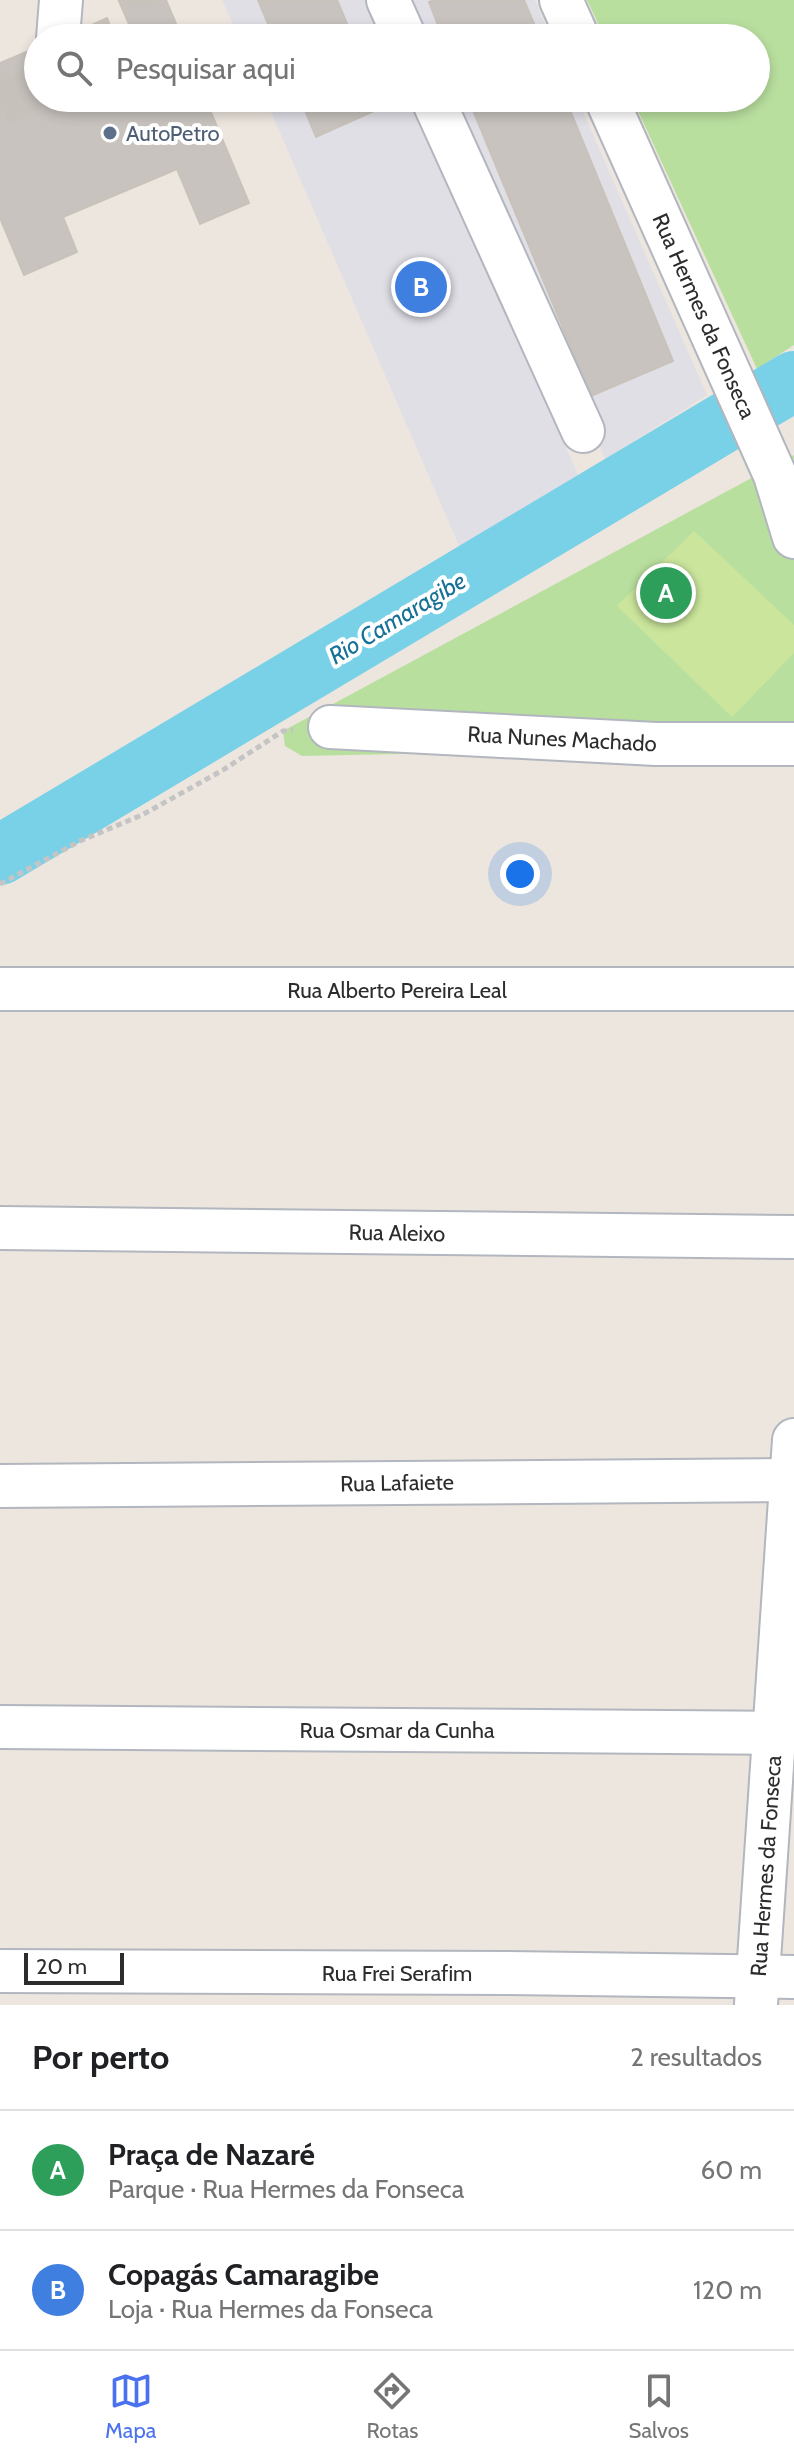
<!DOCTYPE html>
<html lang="pt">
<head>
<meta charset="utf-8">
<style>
  body { margin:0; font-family:Cabin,sans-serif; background:#f2f2f2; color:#202124 }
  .scale { position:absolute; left:24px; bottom:20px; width:100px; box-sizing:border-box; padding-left:8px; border:4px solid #2c2c2c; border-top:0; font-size:22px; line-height:28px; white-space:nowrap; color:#2c2c2c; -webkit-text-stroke:6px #fff; paint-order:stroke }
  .you { position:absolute; left:520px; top:874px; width:28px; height:28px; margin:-20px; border:6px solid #fff; border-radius:50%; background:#1a73e8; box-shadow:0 0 0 12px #1a73e833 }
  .badge { display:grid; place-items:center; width:52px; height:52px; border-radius:50%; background:#4a72ef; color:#fff; font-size:26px; font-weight:700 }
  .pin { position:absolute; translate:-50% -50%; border:4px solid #fff; box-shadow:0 2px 8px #0006 }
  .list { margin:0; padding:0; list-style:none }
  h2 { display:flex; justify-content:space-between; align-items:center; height:104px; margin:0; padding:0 32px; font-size:34px }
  h2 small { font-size:26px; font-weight:400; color:#757577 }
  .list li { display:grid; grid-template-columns:52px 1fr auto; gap:24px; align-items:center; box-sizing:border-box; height:120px; padding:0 32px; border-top:2px solid #e0e0e0 }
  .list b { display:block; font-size:30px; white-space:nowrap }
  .list p { margin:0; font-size:26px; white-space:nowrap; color:#757577 }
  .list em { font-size:26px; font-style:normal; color:#757577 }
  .icon { flex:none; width:44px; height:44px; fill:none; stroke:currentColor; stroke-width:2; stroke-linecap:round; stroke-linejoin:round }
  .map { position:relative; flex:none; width:794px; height:2005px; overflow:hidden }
  .search { position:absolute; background:#fff; box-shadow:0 4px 12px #0003; left:24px; right:24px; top:24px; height:88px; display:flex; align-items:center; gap:20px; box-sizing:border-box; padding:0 28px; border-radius:44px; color:#757577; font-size:30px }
  .sheet { height:344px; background:#fff }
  nav { display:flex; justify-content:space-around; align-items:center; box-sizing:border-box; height:112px; border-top:2px solid #e0e0e0; background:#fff; font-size:22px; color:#757577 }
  nav a { display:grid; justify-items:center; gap:4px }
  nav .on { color:#4a72ef }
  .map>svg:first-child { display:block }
  .industrial { fill:#e0dfe6 }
  .green { fill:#b9df9f }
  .pitch { fill:#cbe69c }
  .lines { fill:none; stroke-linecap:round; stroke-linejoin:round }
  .river { stroke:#79d1e8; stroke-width:60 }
  .building { fill:#c8c3be; stroke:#c8c2b9; stroke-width:2 }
  .minor-tunnel { stroke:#c6c1bb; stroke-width:42; stroke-dasharray:42 21; stroke-linecap:butt }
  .minor-casing { stroke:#b2b6be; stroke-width:46 }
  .path { stroke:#c4c4c4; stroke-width:5; stroke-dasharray:6 4; stroke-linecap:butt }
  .minor { stroke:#fff; stroke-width:42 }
  .service-dot { fill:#5c6f8a; stroke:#fff; stroke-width:3 }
  .labels { text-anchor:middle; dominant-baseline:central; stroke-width:8; stroke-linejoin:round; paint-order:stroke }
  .service-label { font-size:22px; fill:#4e5e75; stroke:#fff; text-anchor:start }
  .street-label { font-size:22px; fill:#2c2c2c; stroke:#fff }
  .water-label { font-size:24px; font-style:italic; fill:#167196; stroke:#fff }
</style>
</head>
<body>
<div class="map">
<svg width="794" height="2005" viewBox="0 0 794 2005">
  <rect width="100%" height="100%" fill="#ede6df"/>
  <g class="industrial">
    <path d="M222 0H372L388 38H239Z"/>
    <path d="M405 0H535L551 38H422Z"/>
    <path d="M265 98H414L578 475 460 548Z"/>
    <path d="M448 98H577L707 395 605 459Z"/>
  </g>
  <g class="green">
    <path d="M587 0H794V345L757 369 632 98H756V38H605Z"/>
    <path d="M794 455V746L302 756 285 746 283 731Z"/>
  </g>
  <path class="pitch" d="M694 531 794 625V653L732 717 617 606Z"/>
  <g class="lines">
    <path class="river" d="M0 855 794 381"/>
  </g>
  <g class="building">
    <path d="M166 0 182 38H135L119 1Z"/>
    <path d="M258 0H337L353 38H274Z"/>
    <path d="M434 0H524L540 38H443L429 2Z"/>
    <path d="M107 18 115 38H60L83 29Z"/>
    <path d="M38 47V98H205L249 203 200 224 177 169 63 217 77 252 24 275 0 218V63Z"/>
    <path d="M300 98H379L383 107 316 137Z"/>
    <path d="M468 98H565L673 361 591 396Z"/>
  </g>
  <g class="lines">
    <path class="minor-tunnel" d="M0 106 38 85"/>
    <defs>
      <g id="minor">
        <path d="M388 0 405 38"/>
        <path d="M561 0 578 38"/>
        <path d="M58 38 61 0"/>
        <path d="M432 98 583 431"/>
        <path d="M606 98 775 475 794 537"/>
        <path d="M330 727 656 744H794"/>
        <path d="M0 989H794"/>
        <path d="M0 1228 794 1237"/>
        <path d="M0 1486 794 1480"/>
        <path d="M0 1727 794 1733"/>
        <path d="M0 1971 505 1973 794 1977"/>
        <path d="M756 2004 794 1440"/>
      </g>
    </defs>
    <use href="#minor" class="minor-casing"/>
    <path class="path" d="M0 884 80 841 142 815 223 770 283 731 293 730"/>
    <use href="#minor" class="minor"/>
  </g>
  <circle class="service-dot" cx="110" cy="133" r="8"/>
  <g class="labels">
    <g class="service-label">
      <text x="126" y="133">AutoPetro</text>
    </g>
    <g class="street-label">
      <text transform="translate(704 316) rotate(66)">Rua Hermes da Fonseca</text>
      <text transform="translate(562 739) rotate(3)">Rua Nunes Machado</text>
      <text x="397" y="990">Rua Alberto Pereira Leal</text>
      <text transform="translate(397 1233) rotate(1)">Rua Aleixo</text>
      <text transform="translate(397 1483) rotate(-1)">Rua Lafaiete</text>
      <text x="397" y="1730">Rua Osmar da Cunha</text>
      <text transform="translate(766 1866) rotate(-86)">Rua Hermes da Fonseca</text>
      <text x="397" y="1973">Rua Frei Serafim</text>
    </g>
    <g class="water-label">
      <text transform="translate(397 618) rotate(-31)">Rio Camaragibe</text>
    </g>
  </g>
</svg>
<div class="scale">20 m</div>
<div class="you"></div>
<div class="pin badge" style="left:666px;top:593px;background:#2e9e5b">A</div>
<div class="pin badge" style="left:421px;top:287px;background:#3f7fe0">B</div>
<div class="search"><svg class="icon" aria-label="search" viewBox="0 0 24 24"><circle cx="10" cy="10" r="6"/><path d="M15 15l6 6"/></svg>Pesquisar aqui</div>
</div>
<section class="sheet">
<h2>Por perto<small>2 resultados</small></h2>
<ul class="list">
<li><span class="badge" style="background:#2e9e5b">A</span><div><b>Praça de Nazaré</b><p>Parque · Rua Hermes da Fonseca</p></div><em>60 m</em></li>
<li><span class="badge" style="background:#3f7fe0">B</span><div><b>Copagás Camaragibe</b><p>Loja · Rua Hermes da Fonseca</p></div><em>120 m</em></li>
</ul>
</section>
<nav>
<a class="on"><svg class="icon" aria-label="map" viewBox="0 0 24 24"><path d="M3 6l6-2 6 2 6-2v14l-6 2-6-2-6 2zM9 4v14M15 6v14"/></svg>Mapa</a>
<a><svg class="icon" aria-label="directions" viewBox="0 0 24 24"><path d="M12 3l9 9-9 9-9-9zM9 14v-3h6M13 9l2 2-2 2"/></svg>Rotas</a>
<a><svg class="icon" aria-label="saved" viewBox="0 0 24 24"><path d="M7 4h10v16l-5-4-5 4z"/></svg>Salvos</a>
</nav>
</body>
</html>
